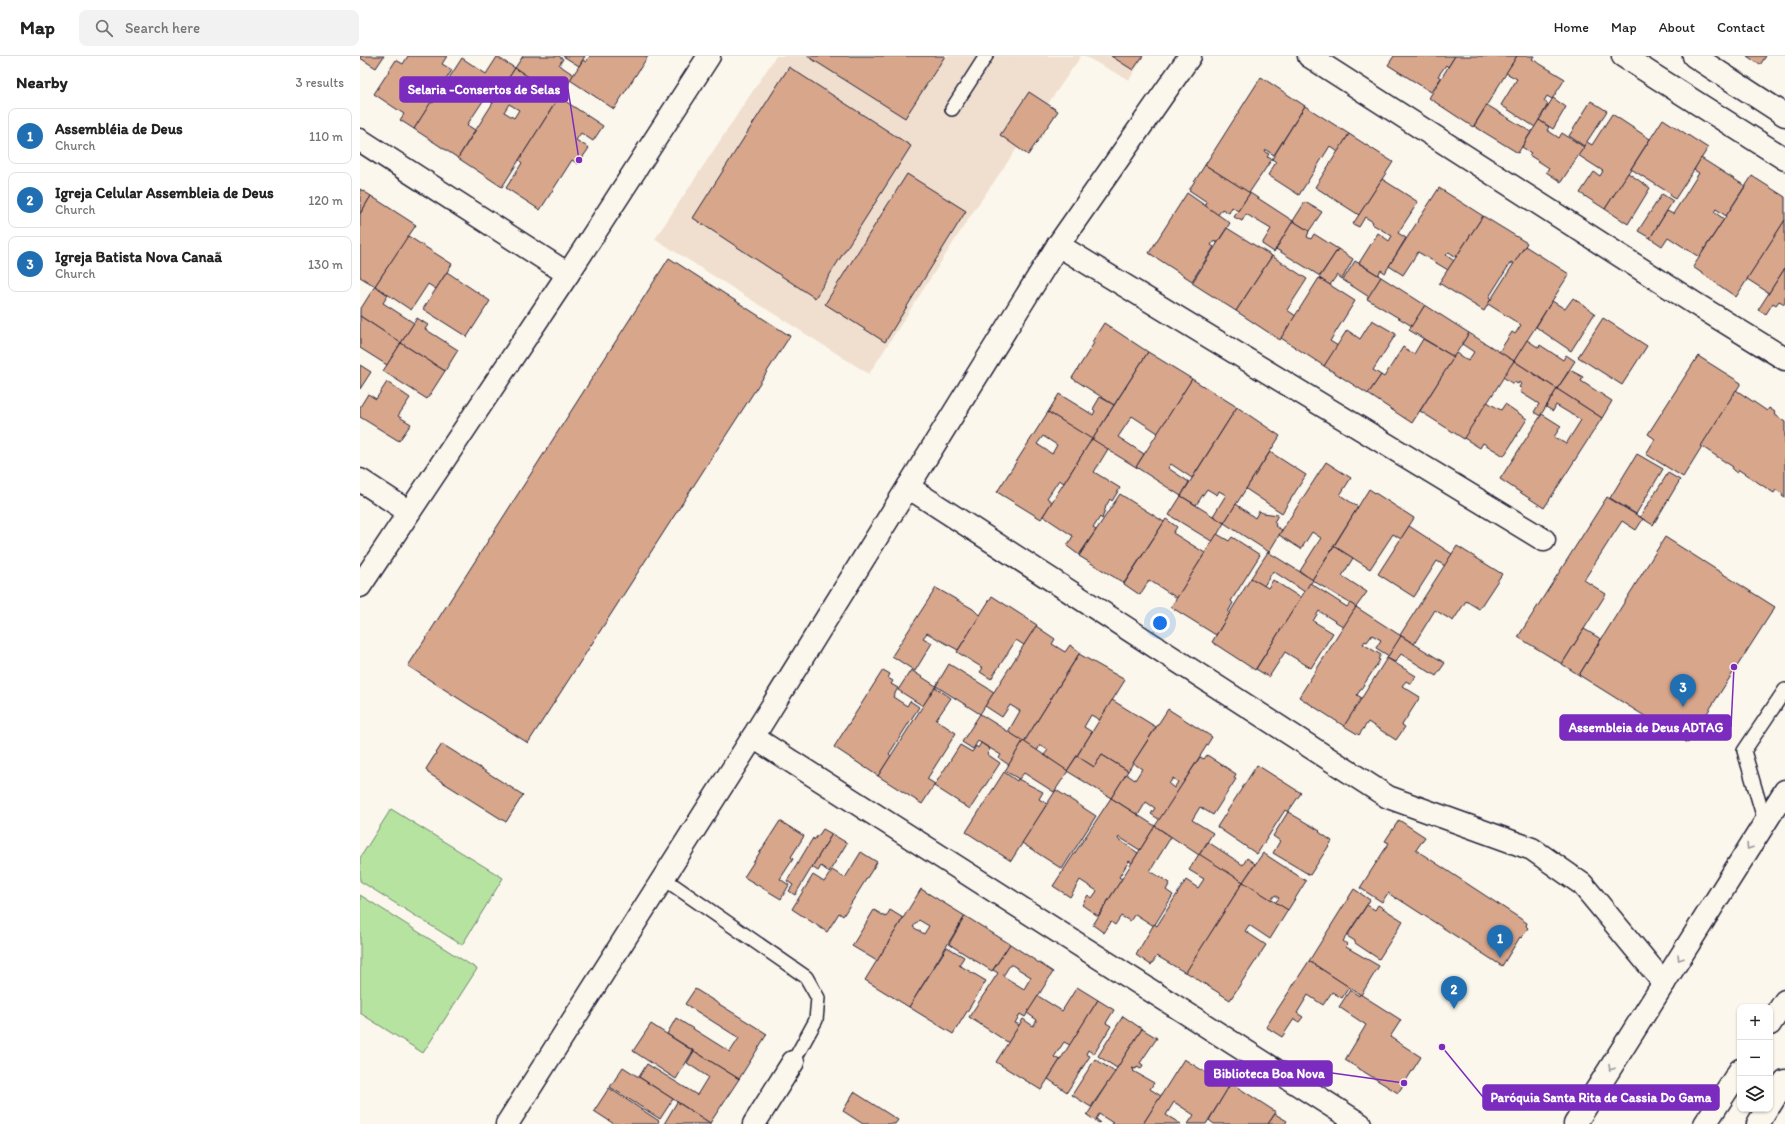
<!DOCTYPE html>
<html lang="en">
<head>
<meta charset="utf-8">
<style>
  body { margin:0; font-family:Itim,sans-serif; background:#f2f2f2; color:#222 }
  .controls { position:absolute; right:12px; bottom:12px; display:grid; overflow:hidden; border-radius:8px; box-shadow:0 1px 3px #0004 }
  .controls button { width:36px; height:36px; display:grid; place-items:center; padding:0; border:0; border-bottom:1px solid #e0e0e0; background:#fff; color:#222; font:20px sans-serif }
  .you { position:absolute; left:800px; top:567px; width:14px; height:14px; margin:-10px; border:3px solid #fff; border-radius:50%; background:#1a73e8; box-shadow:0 0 0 6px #1a73e833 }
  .badge { display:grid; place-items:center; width:26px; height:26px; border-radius:50%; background:#1f6fb2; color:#fff; font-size:13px; font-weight:700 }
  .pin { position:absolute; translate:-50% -33px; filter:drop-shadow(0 1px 2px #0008) }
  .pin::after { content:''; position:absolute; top:21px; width:14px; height:12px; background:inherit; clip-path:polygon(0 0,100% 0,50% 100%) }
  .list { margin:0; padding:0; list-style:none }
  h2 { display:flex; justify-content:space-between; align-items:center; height:52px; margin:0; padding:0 16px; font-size:17px }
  h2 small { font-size:13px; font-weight:400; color:#767676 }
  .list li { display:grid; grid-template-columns:26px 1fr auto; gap:12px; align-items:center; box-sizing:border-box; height:56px; margin:0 8px 8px; padding:0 8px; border:1px solid #e0e0e0; border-radius:8px }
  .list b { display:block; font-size:15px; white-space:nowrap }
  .list p { margin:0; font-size:13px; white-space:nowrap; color:#767676 }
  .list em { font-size:13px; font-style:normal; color:#767676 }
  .icon { flex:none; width:22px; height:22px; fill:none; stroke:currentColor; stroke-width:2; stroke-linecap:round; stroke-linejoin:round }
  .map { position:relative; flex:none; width:1425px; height:1068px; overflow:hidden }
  header { display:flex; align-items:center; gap:24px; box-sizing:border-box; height:56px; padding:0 20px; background:#fff; border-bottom:1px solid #e0e0e0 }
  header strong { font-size:19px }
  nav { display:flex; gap:22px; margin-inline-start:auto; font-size:14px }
  .search { width:280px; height:36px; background:#f2f2f2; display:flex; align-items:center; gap:10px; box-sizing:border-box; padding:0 14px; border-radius:8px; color:#767676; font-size:15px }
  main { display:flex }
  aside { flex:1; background:#fff }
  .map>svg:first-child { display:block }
  .built { fill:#f0dfcf }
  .green { fill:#b7e3a0; stroke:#6c826e }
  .building { fill:#d8a68b; stroke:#22223b; fill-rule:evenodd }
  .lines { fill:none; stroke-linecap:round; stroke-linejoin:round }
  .service-casing { stroke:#22223b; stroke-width:16 }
  .minor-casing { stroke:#22223b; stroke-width:25 }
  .tertiary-casing { stroke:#22223b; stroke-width:25 }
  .secondary-casing { stroke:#22223b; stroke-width:25 }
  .service { stroke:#fbf7ec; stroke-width:13 }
  .minor { stroke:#fbf7ec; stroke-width:22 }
  .tertiary { stroke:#fbf7ec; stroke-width:22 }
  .secondary { stroke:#fbf7ec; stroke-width:22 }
  .oneway { stroke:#99979c }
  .leader { fill:none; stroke:#7b2cbf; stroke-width:1.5 }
  .callout-dot { fill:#7b2cbf; stroke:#fbf7ec; stroke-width:1.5 }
  .callout { fill:#7b2cbf; stroke:#7b2cbf; stroke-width:1.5 }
  .callout-label { font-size:13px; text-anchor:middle; font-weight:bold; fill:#fff }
</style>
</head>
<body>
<header>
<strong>Map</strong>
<div class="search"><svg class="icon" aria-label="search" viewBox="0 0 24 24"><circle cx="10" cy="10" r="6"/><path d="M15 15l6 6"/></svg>Search here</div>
<nav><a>Home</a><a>Map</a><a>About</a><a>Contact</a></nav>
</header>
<main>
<aside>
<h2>Nearby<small>3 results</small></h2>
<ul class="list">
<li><span class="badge">1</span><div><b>Assembléia de Deus</b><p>Church</p></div><em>110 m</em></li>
<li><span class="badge">2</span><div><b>Igreja Celular Assembleia de Deus</b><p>Church</p></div><em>120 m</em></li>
<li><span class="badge">3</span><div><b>Igreja Batista Nova Canaã</b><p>Church</p></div><em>130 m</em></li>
</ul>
</aside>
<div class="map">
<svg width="1425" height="1068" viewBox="0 0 1425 1068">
  <rect width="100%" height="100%" fill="#fbf7ec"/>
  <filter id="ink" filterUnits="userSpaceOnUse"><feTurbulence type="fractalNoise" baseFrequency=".025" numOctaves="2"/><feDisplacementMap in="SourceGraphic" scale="8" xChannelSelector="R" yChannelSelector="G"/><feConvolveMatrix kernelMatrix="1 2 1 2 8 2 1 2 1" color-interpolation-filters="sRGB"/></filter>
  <g filter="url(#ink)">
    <g class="built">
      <path d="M416 0H721L611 159 509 318 295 183Z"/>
      <path d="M724 0H784L769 24Z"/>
    </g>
    <g class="green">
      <path d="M31 753 143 822 102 889 0 825V802Z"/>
      <path d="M0 839 117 913 63 997 0 957Z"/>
    </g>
    <g class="building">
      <path d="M0 0H24L16 12 0 2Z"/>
      <path d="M48 0H87L82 8 92 14 54 73 40 64 44 58 14 38 36 4 43 8Z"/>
      <path d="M163 0H199L203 3 199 9 214 19 199 41 155 12Z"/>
      <path d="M203 0H225L219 10Z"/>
      <path d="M230 0H288L254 53 210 24 223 4 226 6Z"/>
      <path d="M447 0H585L545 62Z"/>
      <path d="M751 0H783L773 14Z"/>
      <path d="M1034 0H1095L1088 11 1086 9 1078 20 1081 22 1071 36 1028 9Z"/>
      <path d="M1095 0H1157L1113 71 1069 42Z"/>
      <path d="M1157 0H1174L1172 3 1205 23 1192 43 1187 40 1184 45 1188 48 1175 71 1141 49 1157 23 1146 17Z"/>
      <path d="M1387 0H1406L1400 9Z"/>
      <path d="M137 1 155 12 133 47 125 42 107 69 115 74 98 102 54 73 71 46 73 47 102 2 126 18Z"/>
      <path d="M429 11 551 90 455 242 333 162Z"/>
      <path d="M155 12 199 41 142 131 98 102ZM149 48 159 54 154 62 144 56Z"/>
      <path d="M901 21 945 50 914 99 906 94 905 96 909 98 907 101 912 103 889 137 845 109Z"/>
      <path d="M669 36 698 55 668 99 640 79Z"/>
      <path d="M199 41 243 70 233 85 221 77 216 84 229 92 218 108 212 104 180 154 146 132 162 107 159 104Z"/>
      <path d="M1193 42 1206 51 1193 73 1179 64Z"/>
      <path d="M1231 45 1247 55 1224 90 1209 80Z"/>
      <path d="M1127 49 1171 76 1158 97 1114 70Z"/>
      <path d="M945 50 989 78 978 96 970 90 939 139 908 119 916 106 912 103Z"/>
      <path d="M1252 58 1290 83 1245 153 1220 137 1234 116 1240 120 1243 115 1218 99 1227 86 1232 89Z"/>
      <path d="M1303 63 1348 92 1315 143 1310 140 1311 138 1271 113Z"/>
      <path d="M1179 64 1189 71 1187 74 1199 82 1202 77 1224 91 1201 126 1186 116 1189 112 1169 99 1171 97 1162 91Z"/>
      <path d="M989 78 1033 106 999 159 955 131Z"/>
      <path d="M1341 102 1385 130 1366 160 1356 153 1354 156 1364 163 1339 201 1308 181 1302 190 1290 182 1307 155 1313 158 1324 141 1339 117 1334 114Z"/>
      <path d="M845 109 890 137 878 155 872 151 869 157 862 153 858 159 845 150 847 146 829 134Z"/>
      <path d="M1268 117 1290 132 1268 168 1245 153Z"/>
      <path d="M547 118 606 155 525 286 465 248Z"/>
      <path d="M1392 120 1425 141V164L1376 241 1333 211Z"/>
      <path d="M1022 123 1058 146 1038 177 1046 182 1025 217 1021 214 1018 219 999 207 1018 177 1029 185 1032 180 1012 168 1013 166 1005 161 999 171 993 168Z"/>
      <path d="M1079 132 1123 160 1096 201 1089 196 1086 199 1094 205 1088 214 1058 196 1043 219 1029 210Z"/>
      <path d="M0 133 11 140 0 158Z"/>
      <path d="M827 137 870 167 857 187 854 185 851 189 854 191 832 225 789 197Z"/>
      <path d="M890 137 933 165 914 196 902 188 911 173 886 158 882 165 874 161Z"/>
      <path d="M1302 138 1313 145 1290 182 1278 175Z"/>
      <path d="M11 140 56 169 15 230 0 221V158Z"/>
      <path d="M945 146 962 156 949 175 933 165Z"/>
      <path d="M1123 160 1167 187 1154 208 1151 206 1129 241 1131 243 1124 255 1079 227Z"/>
      <path d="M1425 164V212L1409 237 1387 223Z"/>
      <path d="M933 165 949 175 947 181 951 183 954 178 978 193 960 220 916 193Z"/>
      <path d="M867 172 912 200 876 255 832 227Z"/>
      <path d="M48 180 92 208 76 233 68 228 51 254 15 230Z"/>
      <path d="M1165 190 1209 218 1154 305 1139 296 1152 276 1155 278 1161 269 1128 248Z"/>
      <path d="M978 193 993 203 982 223 977 219 970 229 959 222Z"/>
      <path d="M912 200 947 223 927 254 936 260 920 284 876 255Z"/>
      <path d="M309 202 430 280 168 687 48 610Z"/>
      <path d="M995 205 1021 221 1009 241 983 224Z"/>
      <path d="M1425 212V248L1419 245 1416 249 1413 247 1406 258 1398 254Z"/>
      <path d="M87 216 130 245 107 281 63 253Z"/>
      <path d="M1021 221 1065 249 1052 270 1007 243Z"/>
      <path d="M959 222 995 245 970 285 978 290 964 310 921 282Z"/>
      <path d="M15 230 28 239 23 247 54 267 41 287 0 260V254Z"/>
      <path d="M1213 242 1235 257 1211 295 1176 271 1192 245 1205 253Z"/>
      <path d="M1065 249 1109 277 1094 301 1049 274Z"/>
      <path d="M0 260 41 287 27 309 0 292Z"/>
      <path d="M57 262 68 269 65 273 98 294 85 315 41 287Z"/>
      <path d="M1243 262 1287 290 1262 329 1218 301Z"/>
      <path d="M1012 264 1036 278 1013 314 1021 319 1008 338 964 310 987 274 1000 283Z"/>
      <path d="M744 267 788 296 754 349 712 322 734 287 732 286Z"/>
      <path d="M1109 277 1154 305 1104 383 1060 355 1096 297 1108 305 1114 296 1102 288Z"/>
      <path d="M1063 283 1094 301 1052 367 1008 338 1021 319 1024 321 1043 291 1054 298Z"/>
      <path d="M1167 284 1179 292 1180 289 1203 304 1206 299 1215 305 1197 333 1154 305Z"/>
      <path d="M41 287 85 315 67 343 23 315Z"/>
      <path d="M788 296 832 323 798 377 772 360 758 381 784 398 776 411 732 384Z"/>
      <path d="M1338 300 1381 327 1323 421 1286 398 1295 383 1288 378Z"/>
      <path d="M1154 305 1197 333 1180 360 1174 356 1179 348 1160 336 1162 333 1159 331 1161 328 1159 326 1158 328 1154 326 1153 328 1143 321Z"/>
      <path d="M0 309 11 316 0 333Z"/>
      <path d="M1210 314 1223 321 1221 325 1252 345 1242 362 1197 333Z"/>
      <path d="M832 323 877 351 832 422 811 408 808 412 829 426 821 440 776 411Z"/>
      <path d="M27 326 50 342 38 360 51 368 39 385 0 361V351L8 338 16 343Z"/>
      <path d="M1197 333 1242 362 1184 452 1140 423 1182 358 1201 370 1194 381 1206 388 1221 364 1196 349 1193 355 1186 351Z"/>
      <path d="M1376 334 1407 355 1409 352 1415 356 1414 358 1425 366V442L1422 440 1423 438 1416 434 1414 437 1379 414 1377 417 1374 415 1372 413 1373 411 1341 390Z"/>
      <path d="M699 338 733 359 735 355 733 353 740 341 754 349 732 384 688 356Z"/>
      <path d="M1127 346 1141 354 1145 348 1167 363 1144 400 1123 387 1120 392 1104 382Z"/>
      <path d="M877 351 920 380 864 467 853 460 866 439 859 435 857 439 847 433 836 449 821 440Z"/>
      <path d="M688 356 732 383 704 427 699 424 687 442 692 446 681 463 637 436ZM683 380 697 389 692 398 677 388Z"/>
      <path d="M732 383 748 393 734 416 760 432 752 445 750 443 746 450 742 463 740 461 733 472 736 474 719 499 707 490 713 480 683 460Z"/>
      <path d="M910 396 946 419 922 457 886 433Z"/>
      <path d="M1277 398 1303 413 1276 458 1250 442Z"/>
      <path d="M966 406 991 422 980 439 998 451 952 524 940 515 961 482 952 476 941 493 919 479Z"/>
      <path d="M1308 417 1320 424 1293 469 1280 461Z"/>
      <path d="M1009 433 1054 462 1041 483 1033 478 1010 513 974 490Z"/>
      <path d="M760 438 804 466 764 527 719 500Z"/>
      <path d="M821 440 864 467 853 486 809 459Z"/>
      <path d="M1247 441 1283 463 1276 474 1262 465 1224 524 1246 538 1202 608 1158 581Z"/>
      <path d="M876 448 895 462 899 455 903 457 918 459 914 466 916 468 915 470 922 474 909 496 864 467Z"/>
      <path d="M806 463 817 471 813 477 845 497 817 542 789 524 780 539 764 528Z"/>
      <path d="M1049 470 1092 498 1085 510 1077 505 1054 541 1018 518Z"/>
      <path d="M857 478 869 485 872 481 900 499 871 545 873 547 868 556 870 557 856 579 811 551Z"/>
      <path d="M1305 481 1415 551 1328 687 1219 619Z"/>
      <path d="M974 490 993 502 982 520 1007 536 996 551 952 524Z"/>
      <path d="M1097 490 1142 518 1119 553 1106 545 1093 565 1075 554 1054 588 1040 579Z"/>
      <path d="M908 496 953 524 945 536 913 515 904 530 891 522Z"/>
      <path d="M891 522 908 532 913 524 941 542 895 614 852 586Z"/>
      <path d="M950 527 987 551 990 547 996 551 984 571 959 555 953 565 973 577 951 612 925 596 909 621 896 613Z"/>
      <path d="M576 532 613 553 620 560 598 594 567 577 563 582 572 587 555 615 532 600Z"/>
      <path d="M632 540 677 569 664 589 656 584 631 623 620 616 623 612 597 596Z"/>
      <path d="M996 551 1041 580 1029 600 1016 592 1021 584 1012 579 1007 586 1005 585 1003 588 1021 599 1018 603 1020 604 997 639 1002 642 1000 646 984 670 939 641Z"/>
      <path d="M676 570 695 583 692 588 705 596 710 589 720 596 664 686 648 676 660 655 650 649 642 661 625 650Z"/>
      <path d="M1224 573 1241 583 1219 619 1202 608Z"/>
      <path d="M1041 580 1085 607 1076 620 1041 598 1035 606 1027 602Z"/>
      <path d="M719 598 765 624 740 664 731 659 724 671 732 676 707 715 684 699 688 694 680 689 677 695 664 686Z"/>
      <path d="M1027 602 1056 620 1051 628 1046 625 1042 630 1060 641 1042 669 1045 671 1036 684 1008 666 999 679 984 670Z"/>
      <path d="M589 608 634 636 620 658 576 630Z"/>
      <path d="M523 614 530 618 528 622 533 625 531 628 538 632 533 641 547 650 550 645 559 651 529 698 531 700 518 720 474 691Z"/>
      <path d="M551 614 576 630 563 650 538 634Z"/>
      <path d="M575 631 591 642 576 664 596 677 567 723 575 728 562 748 518 720Z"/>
      <path d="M752 644 796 671 768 715 742 699 734 711 717 700Z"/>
      <path d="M808 653 852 681 800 764 791 758 795 752 786 746 778 759 751 742 766 718 775 724 782 713 773 707ZM813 722 818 726 814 732 809 728Z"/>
      <path d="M620 658 663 685 649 709 639 702 641 699 618 685 613 693 602 686Z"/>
      <path d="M663 685 708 715 694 736 664 717 659 723 645 715Z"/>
      <path d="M621 687 630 693 627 698 640 707 610 753 574 730 600 689 612 696 616 690 618 692Z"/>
      <path d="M82 688 163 739 146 766 68 717 66 713Z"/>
      <path d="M742 699 768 715 751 742 707 715 717 700 734 711Z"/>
      <path d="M847 699 876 718 874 722 876 723 853 759 840 751 832 764 853 777 839 799 795 770 840 701 844 703Z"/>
      <path d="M897 709 941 737 928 756 925 754 897 798 857 771Z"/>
      <path d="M644 716 657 725 658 723 683 736 679 743 687 748 651 805 606 776Z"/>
      <path d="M696 734 736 760 702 813 662 787Z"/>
      <path d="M751 742 795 770 780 794 759 781 758 783 778 797 772 807 769 805 759 821 762 823 738 860 722 849 728 839 732 842 737 835 720 824 710 841 693 830Z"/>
      <path d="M928 756 960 775 959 776 972 785 950 819 913 797 920 785 913 780Z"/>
      <path d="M1039 764 1065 781 1056 794 1167 867 1166 870 1168 872 1161 882 1160 881 1142 910 1037 842V843L1028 837 1022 846 1000 832 1029 787 1025 785Z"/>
      <path d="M420 765 444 780 431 801 433 803 420 823 429 829 421 843 384 821Z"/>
      <path d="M795 770 811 781 790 815 810 827 806 834 813 839 794 870 775 858 770 865 761 860 755 869 751 866 744 877 733 869Z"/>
      <path d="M463 773 472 778 435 839 429 835 433 829 427 825 453 782 454 784 458 779H459Z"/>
      <path d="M472 778 487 787 469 816 461 810 458 815 452 811Z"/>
      <path d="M848 786 883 809 887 802 895 808 883 826 839 799Z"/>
      <path d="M501 796 517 806 483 860 479 857 467 876 432 853 453 819 464 826 472 814 485 822Z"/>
      <path d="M903 797 946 825 928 854 915 847 919 842 915 839 911 844 883 826Z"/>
      <path d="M839 798 883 826 826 917 797 900 791 909 776 899 794 868 797 870 826 824 838 832 844 823 829 814Z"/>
      <path d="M883 826 928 854 910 883 889 869 885 875 906 889 870 944 826 916Z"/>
      <path d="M561 833 605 860 549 951 505 924ZM559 864 569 870 564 878 553 871Z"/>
      <path d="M994 833 1010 844 983 885 987 888 986 891 1019 910 1001 939 949 905Z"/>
      <path d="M1007 849 1015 854 1018 849 1043 865 1019 903 995 887V885L987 880Z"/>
      <path d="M514 854 526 861 530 854 543 862 517 905 492 890Z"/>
      <path d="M605 860 650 888 632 915 589 888Z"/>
      <path d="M650 888 693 916 665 961 660 958 655 967 660 969 649 987 609 961 638 917 633 914ZM650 909H652L671 921 664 933 643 920Z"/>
      <path d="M587 891 604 901 599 909 626 925 593 978 549 951Z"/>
      <path d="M949 905 989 931 982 942 972 936 963 949 948 939 937 957 943 961 939 966 934 963 922 981 906 971Z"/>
      <path d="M717 931 738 944 710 989 704 986 694 1001 700 1004 681 1034 636 1006 663 963 673 970 677 964 667 957 678 940 702 955Z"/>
      <path d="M335 933 407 978 379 1023 307 978 316 962 370 996 379 982 325 948Z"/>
      <path d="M990 934 999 940 1000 938 1041 964 1030 981 1061 1001 1038 1037 985 1004 1006 969 979 951Z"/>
      <path d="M738 944 754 954 746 967 751 970 734 998 728 994 726 998 730 1000 707 1036 688 1023Z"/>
      <path d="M763 960 782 973 757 1012 738 1000Z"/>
      <path d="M291 968 333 995 316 1023 273 995Z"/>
      <path d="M782 973 797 982 780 1007 783 1009 781 1013 777 1011 776 1013 772 1012 774 1014 773 1015 794 1027 790 1033 801 1040 783 1068H752L753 1067 739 1058 736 1063 740 1066 739 1067 727 1059Z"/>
      <path d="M334 995 379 1023 350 1067 279 1021 287 1008 337 1039 348 1021 327 1007Z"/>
      <path d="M735 1003 755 1016 731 1051 712 1039Z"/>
      <path d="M824 1003 869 1031 846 1068H828L834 1059 814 1046 806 1059 821 1068H783Z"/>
      <path d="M263 1011 313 1043 300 1063 250 1031Z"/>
      <path d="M871 1027 916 1056 908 1068H854L849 1064Z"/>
      <path d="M249 1032 299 1065 297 1068H254L234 1055Z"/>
      <path d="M494 1036 538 1064 535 1068H503L483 1055Z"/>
      <path d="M317 1046 350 1067V1068H304Z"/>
      <path d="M915 1058 927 1065 925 1068H908Z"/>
    </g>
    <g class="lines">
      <defs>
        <g id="service">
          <path d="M592 53 626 0"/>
          <path d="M1405 766 1384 695 1425 634"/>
          <path d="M303 822 446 921 458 942 456 964 433 1006"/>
        </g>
        <g id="minor">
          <path d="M1263 0 1425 103"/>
          <path d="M1334 0 1425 59"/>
          <path d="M0 84 208 218"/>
          <path d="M698 189 1184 484"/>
          <path d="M0 424 49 456"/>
          <path d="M548 431 1028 741 1172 793 1222 828 1304 927"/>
          <path d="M0 530 208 218 349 0"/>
          <path d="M393 681 1000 1068"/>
          <path d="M1410 1049 1425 1025"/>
          <path d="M147 1068 393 681 698 189 830 0"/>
          <path d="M394 1068 433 1006"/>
          <path d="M1398 1068 1407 1053"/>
        </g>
        <path id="tertiary" d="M949 0 1334 247 1425 303"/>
        <g id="secondary">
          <path d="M1410 968 1425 945"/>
          <path d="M1215 1068 1425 735"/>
          <path d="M1345 1068 1380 1014"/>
        </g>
      </defs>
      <use href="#service" class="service-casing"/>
      <use href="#minor" class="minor-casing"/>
      <use href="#tertiary" class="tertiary-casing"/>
      <use href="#secondary" class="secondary-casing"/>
      <use href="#service" class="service"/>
      <use href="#minor" class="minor"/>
      <use href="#tertiary" class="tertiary"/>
      <use href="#secondary" class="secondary"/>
    </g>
    <defs><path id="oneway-chevron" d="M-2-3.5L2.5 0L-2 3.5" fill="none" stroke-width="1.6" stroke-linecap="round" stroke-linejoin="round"/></defs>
    <g class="oneway">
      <use href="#oneway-chevron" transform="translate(1389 791) rotate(122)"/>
      <use href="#oneway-chevron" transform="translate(1320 902) rotate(122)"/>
      <use href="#oneway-chevron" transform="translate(1251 1012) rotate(122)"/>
    </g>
  </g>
  <path class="leader" d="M219 104L208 33M1374 611L1371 671M1044 1027L972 1017M1082 991L1123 1041"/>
  <g class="callout-dot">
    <circle cx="219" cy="104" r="4"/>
    <circle cx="1374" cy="611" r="4"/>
    <circle cx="1044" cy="1027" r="4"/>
    <circle cx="1082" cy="991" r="4"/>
  </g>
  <g class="callout">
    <rect x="40" y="21" width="168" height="25" rx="4"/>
    <rect x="1200" y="659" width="171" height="25" rx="4"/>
    <rect x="845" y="1005" width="127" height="25" rx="4"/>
    <rect x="1123" y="1029" width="236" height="25" rx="4"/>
  </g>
  <g class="callout-label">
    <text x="124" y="38">Selaria -Consertos de Selas</text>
    <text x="1286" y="676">Assembleia de Deus ADTAG</text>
    <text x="909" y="1022">Biblioteca Boa Nova</text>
    <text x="1241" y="1046">Paróquia Santa Rita de Cassia Do Gama</text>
  </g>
</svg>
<div class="controls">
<button>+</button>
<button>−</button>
<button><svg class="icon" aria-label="layers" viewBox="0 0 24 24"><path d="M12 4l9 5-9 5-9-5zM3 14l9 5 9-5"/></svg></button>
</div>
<div class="you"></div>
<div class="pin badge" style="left:1140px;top:902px">1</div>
<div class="pin badge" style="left:1094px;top:953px">2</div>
<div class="pin badge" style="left:1323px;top:651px">3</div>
</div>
</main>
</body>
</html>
